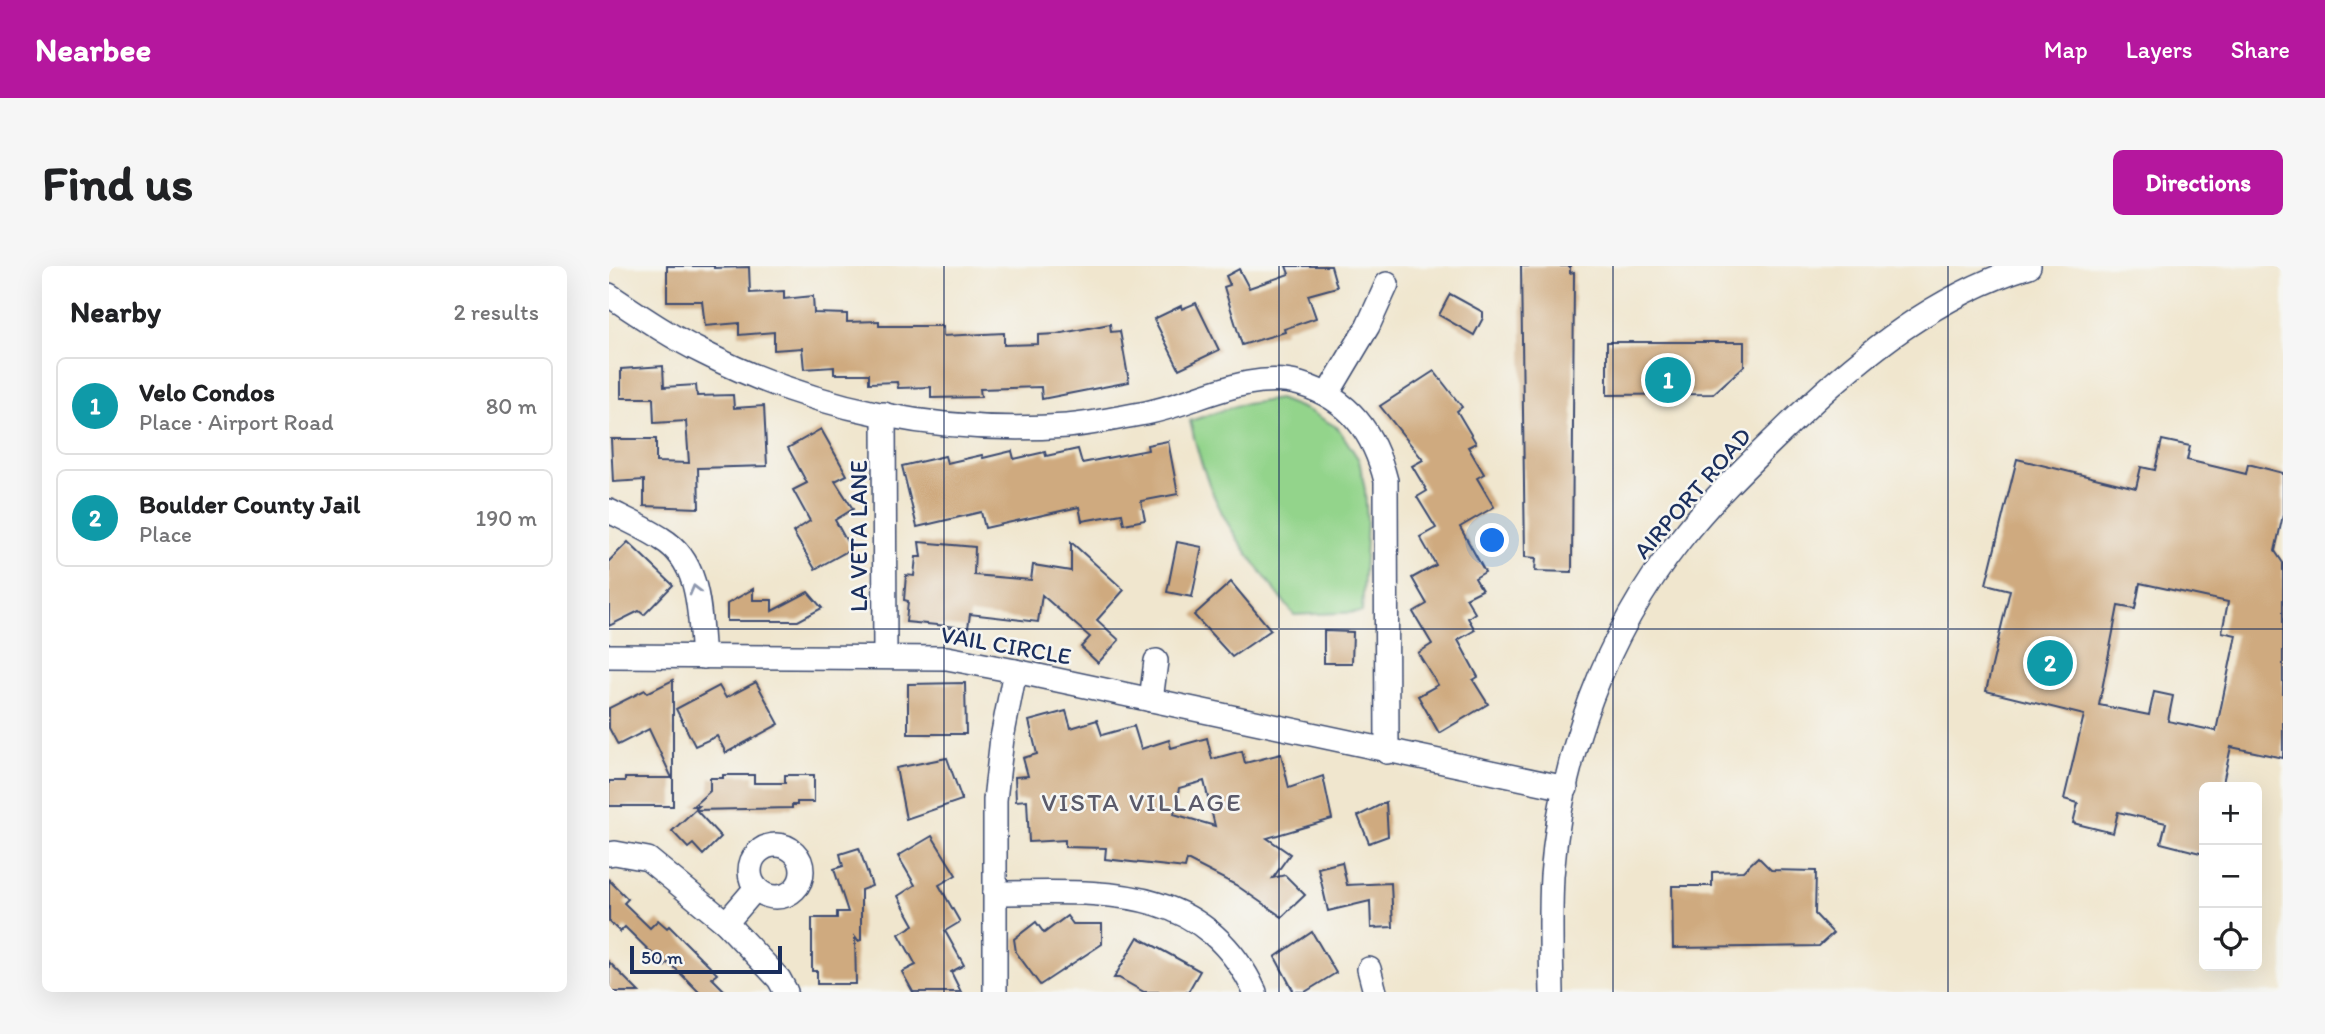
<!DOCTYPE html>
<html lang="en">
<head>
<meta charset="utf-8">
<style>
  body { margin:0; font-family:Itim,sans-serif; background:#f6f6f6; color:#202124 }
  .controls { position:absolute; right:21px; bottom:21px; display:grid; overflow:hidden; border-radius:10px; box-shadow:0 7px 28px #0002 }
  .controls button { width:63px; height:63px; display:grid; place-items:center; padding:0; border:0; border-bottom:2px solid #e0e0e0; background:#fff; color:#202124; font:35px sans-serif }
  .scale { position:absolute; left:21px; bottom:18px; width:152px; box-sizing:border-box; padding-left:7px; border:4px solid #1b2f5e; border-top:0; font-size:19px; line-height:24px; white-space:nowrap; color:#1b2f5e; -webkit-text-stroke:5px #f6f6f2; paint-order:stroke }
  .you { position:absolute; left:884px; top:275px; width:24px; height:24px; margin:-18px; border:5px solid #fff; border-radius:50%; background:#1a73e8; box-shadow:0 0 0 10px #1a73e833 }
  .badge { display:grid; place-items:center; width:46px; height:46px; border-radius:50%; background:#b5179e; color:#fff; font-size:23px; font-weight:700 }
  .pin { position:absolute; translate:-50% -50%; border:4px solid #fff; box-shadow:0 2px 7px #0006 }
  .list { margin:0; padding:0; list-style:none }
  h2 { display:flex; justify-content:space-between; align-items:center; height:91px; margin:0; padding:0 28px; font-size:30px }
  h2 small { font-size:23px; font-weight:400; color:#757577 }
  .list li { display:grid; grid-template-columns:46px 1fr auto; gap:21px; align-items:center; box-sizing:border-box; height:98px; margin:0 14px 14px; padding:0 14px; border:2px solid #e0e0e0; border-radius:10px }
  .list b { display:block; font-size:26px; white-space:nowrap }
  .list p { margin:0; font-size:23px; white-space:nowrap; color:#757577 }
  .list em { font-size:23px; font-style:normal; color:#757577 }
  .icon { flex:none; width:38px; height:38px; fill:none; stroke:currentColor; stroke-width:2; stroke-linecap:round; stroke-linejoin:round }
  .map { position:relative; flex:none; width:1674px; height:726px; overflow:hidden; border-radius:10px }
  header { display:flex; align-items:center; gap:42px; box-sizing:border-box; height:98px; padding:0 35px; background:#b5179e; color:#fff }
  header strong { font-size:33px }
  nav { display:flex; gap:38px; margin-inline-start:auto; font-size:24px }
  .intro { display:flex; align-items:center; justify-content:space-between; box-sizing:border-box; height:168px; padding:0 42px }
  h1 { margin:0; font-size:49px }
  .button { padding:18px 32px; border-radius:10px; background:#b5179e; color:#fff; font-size:24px; font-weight:700 }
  main { display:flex; gap:42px; padding:0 42px }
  aside { flex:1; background:#fff; border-radius:10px; box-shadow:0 7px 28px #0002 }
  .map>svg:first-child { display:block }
  .green { fill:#93d48b; stroke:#578274; stroke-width:2 }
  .building { fill:#cfaa7f; fill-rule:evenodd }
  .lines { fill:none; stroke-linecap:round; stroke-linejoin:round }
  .minor-casing { stroke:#3b4a6f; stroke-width:26 }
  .minor { stroke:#fff; stroke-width:23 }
  .oneway { stroke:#8d97ae }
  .grid { fill:none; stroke:#1b2f5e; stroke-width:2; stroke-opacity:0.55 }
  .labels { text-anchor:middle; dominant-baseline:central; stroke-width:5; stroke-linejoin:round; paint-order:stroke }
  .street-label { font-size:24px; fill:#1b2f5e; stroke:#f6f6f2 }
  .neighbourhood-label { font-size:26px; letter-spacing:2px; fill:#5a5a6a; stroke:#f6f6f2 }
</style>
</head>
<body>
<header>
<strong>Nearbee</strong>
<nav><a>Map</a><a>Layers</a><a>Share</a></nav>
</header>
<div class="intro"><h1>Find us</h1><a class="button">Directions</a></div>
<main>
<aside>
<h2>Nearby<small>2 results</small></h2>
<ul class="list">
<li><span class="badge" style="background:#0f9aa8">1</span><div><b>Velo Condos</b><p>Place · Airport Road</p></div><em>80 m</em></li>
<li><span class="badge" style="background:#0f9aa8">2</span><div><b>Boulder County Jail</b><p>Place</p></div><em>190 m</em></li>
</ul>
</aside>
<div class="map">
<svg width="1674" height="726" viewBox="0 0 1674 726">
  <rect width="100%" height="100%" fill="#f6f6f2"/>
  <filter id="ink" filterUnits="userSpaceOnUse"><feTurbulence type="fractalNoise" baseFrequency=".0143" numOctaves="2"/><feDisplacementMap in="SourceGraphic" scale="14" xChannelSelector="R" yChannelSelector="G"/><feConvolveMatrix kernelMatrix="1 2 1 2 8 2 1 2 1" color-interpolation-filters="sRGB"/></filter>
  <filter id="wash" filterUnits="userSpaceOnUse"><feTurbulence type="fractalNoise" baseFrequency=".00686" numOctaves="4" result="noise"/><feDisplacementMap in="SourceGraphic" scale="28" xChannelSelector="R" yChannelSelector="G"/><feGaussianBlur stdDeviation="1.57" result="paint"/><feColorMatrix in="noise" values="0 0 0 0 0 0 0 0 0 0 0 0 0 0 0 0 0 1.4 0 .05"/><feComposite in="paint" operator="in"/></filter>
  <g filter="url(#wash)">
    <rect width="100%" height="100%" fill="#f0e6ce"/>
    <path class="green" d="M670 133 700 145 729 162 750 194 756 224 758 255 753 346 685 349C665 322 642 295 624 266 602 232 590 194 581 155L630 139Z"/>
    <g id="blocks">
      <g class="building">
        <path d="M58 0H105V2L140 1 141 27 175 25V33L204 30 205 47 238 48V56L270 55V60H334V70L395 67V79L429 78V69L448 68 501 58 502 66 511 65 520 116 433 133 432 121 371 123 372 131 322 132V121L289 122 288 116 260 117V108H225V101L195 103 193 82 165 84V66L130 69V57L96 60 93 35H58Z"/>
        <path d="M677 0H722L728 21 699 29 707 52 675 63 676 66 633 79 615 21 621 19 617 10 630 3 640 22 680 8Z"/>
        <path d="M912 0H961V7L965 6 963 306 926 305 927 292 916 291Z"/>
        <path d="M841 28 874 46V52L865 69 830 49Z"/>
        <path d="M587 37 610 84 570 103 545 53 572 40 573 43Z"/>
        <path d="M998 76H1135V100L1104 128 998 129Z"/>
        <path d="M54 100 55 121 87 119 88 130 124 129 125 142 155 140 158 200 89 202 90 242 35 240V214L4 216 2 173H47V196L80 197 77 155 45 157 44 132H12V103Z"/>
        <path d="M825 105 853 141 848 145 867 177 859 181 875 208 868 212 885 241 851 261 876 306 866 312 873 324 857 332 866 347 859 352 866 364 849 374 869 411 864 414 879 438 830 467 809 430 829 419 809 387 823 378 804 346 818 338 803 312 827 299 811 271 827 262 808 231 818 225 803 200 814 194 771 140Z"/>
        <path d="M212 163 238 209 226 215 244 243 226 254 242 283 206 303 184 266 201 255 184 224 198 217 179 182Z"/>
        <path d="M1553 174 1581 180 1578 194 1637 208 1639 198 1674 207V249L1666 285 1674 297V492L1622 481 1613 521H1595V588L1552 577 1557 557 1509 546 1504 567 1464 557 1469 537 1455 533 1475 449 1377 425 1401 324 1377 318 1408 193 1527 222 1532 201 1546 204ZM1531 317 1619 336 1613 366 1627 369 1607 465 1559 455 1564 430 1545 426 1540 449 1490 439 1509 340 1526 343Z"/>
        <path d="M559 175 569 228 532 235 536 254 515 258 513 248 473 255 470 241 376 262 372 246 308 261 293 200 336 190 338 197 373 189 374 192 403 185 405 193 436 186 437 190 469 183 473 197 539 184 538 179Z"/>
        <path d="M19 276 64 319 35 349 30 345 0 360V295Z"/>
        <path d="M310 276 366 281 365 309 422 314 424 299 462 305V276L515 324 488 354 510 374 489 397 472 381 481 371 433 329 429 356 361 348 359 362 297 356 299 335 295 334 297 309 305 310 307 291H312Z"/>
        <path d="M568 276 593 281 583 331 558 326Z"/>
        <path d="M622 316 662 364 623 391 585 349Z"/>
        <path d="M144 323V334H163V345L199 326 213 342 189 355H118V338Z"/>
        <path d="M715 365 744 366 743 397H715Z"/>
        <path d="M64 414V540H0V515H16V512H63L40 463 9 479 0 462V442L36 424 38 427Z"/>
        <path d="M147 416 170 458 117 487 108 470 86 480 67 443 110 420 117 432Z"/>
        <path d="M356 417 357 468H299V418Z"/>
        <path d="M457 445 462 462 488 454 493 469 525 460 532 483 560 474 562 482 598 472 603 493 633 485 636 497 672 488 680 522 714 510 723 553 658 572 681 588 664 612 676 609 696 629 673 651 627 619 578 594 576 602 496 593 497 582 456 581V574L420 576 418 534 407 535 406 511 419 510 414 492 428 488 420 455ZM595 515 606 560 565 548 570 522Z"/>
        <path d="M338 492 353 534 297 553 287 502Z"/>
        <path d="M114 509H145V517H176V509H205V536H188V539H183V542L87 544 112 571 94 589 84 578 79 582 63 565 90 540H84L101 525V512H114Z"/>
        <path d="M777 536 779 570 760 577 749 550Z"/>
        <path d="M323 570 347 609 330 619 351 656 336 665 355 699 342 706 352 726H304L293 706 307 699 290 668 305 659 289 630 306 619 289 590Z"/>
        <path d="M250 582 263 620 252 624V674L249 675 246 671 247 718H208V705H203V652H228V646H239L225 603 234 600 231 588Z"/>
        <path d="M1149 591 1162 604 1207 605 1206 648 1224 667 1210 680 1064 682 1063 620H1103V606L1134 605Z"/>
        <path d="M733 596 738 619 782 617 784 661 762 662 761 635 719 645 709 602Z"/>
        <path d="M0 614 19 633 15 637 41 662 49 654 58 662 60 660 108 708 103 712 117 726H90L60 696 56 700 16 661 11 666 0 655Z"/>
        <path d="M458 650 464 658H493V678L431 719 407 686 405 673 427 656 435 667Z"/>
        <path d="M703 666 727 707 696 726H685L666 691Z"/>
        <path d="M529 671 591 705 579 726H535L510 712H505Z"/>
        <path d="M0 696 30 726H0Z"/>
      </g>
    </g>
  </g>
  <g filter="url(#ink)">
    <use href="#blocks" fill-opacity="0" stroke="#3b4a6f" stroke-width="2"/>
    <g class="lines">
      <defs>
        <g id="minor">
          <path d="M0 29C30 49 62 71 95 87 207 144 333 169 458 160 483 158 507 152 531 148 583 140 638 103 691 118 741 133 765 167 777 215L778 486"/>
          <path d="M718 129 759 60 778 18"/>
          <path d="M275 148 276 391"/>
          <path d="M0 245C18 254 36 262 53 273 93 297 90 350 94 391"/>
          <path d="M0 390 338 392 406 405 957 522"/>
          <path d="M542 434 547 395"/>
          <circle cx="167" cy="605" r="26"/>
          <path d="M0 588 6 587 39 593 117 657 170 713 177 726"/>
          <path d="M386 627C489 627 594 614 646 726"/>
          <path d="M117 657 147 622"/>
          <path d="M760 703 766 726"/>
          <path d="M386 726V534L393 472 406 405"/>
          <path d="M943 726C942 688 941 648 943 610 952 489 996 369 1071 274 1106 229 1147 191 1187 152 1255 87 1329 28 1420 0"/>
        </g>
      </defs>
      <use href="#minor" class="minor-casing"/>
      <use href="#minor" class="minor"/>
    </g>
    <defs><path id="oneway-chevron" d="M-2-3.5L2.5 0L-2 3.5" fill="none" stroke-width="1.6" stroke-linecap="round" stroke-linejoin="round" transform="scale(1.75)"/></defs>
    <use class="oneway" href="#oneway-chevron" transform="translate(86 324) rotate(-105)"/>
  </g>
  <path class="grid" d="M335 0V726M670 0V726M1004 0V726M1339 0V726M0 363H1674"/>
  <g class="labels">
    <g class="street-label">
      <text transform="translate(1083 227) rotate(-49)">AIRPORT ROAD</text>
      <text transform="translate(249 270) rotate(-90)">LA VETA LANE</text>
      <text transform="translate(397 379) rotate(10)">VAIL CIRCLE</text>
    </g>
    <g class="neighbourhood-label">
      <text x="533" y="536">VISTA VILLAGE</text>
    </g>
  </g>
</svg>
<div class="controls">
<button>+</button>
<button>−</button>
<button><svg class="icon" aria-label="locate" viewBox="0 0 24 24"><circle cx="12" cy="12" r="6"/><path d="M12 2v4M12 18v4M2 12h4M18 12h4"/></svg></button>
</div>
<div class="scale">50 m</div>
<div class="you"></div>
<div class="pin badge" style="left:1059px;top:114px;background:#0f9aa8">1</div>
<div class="pin badge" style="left:1441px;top:397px;background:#0f9aa8">2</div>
</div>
</main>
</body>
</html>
